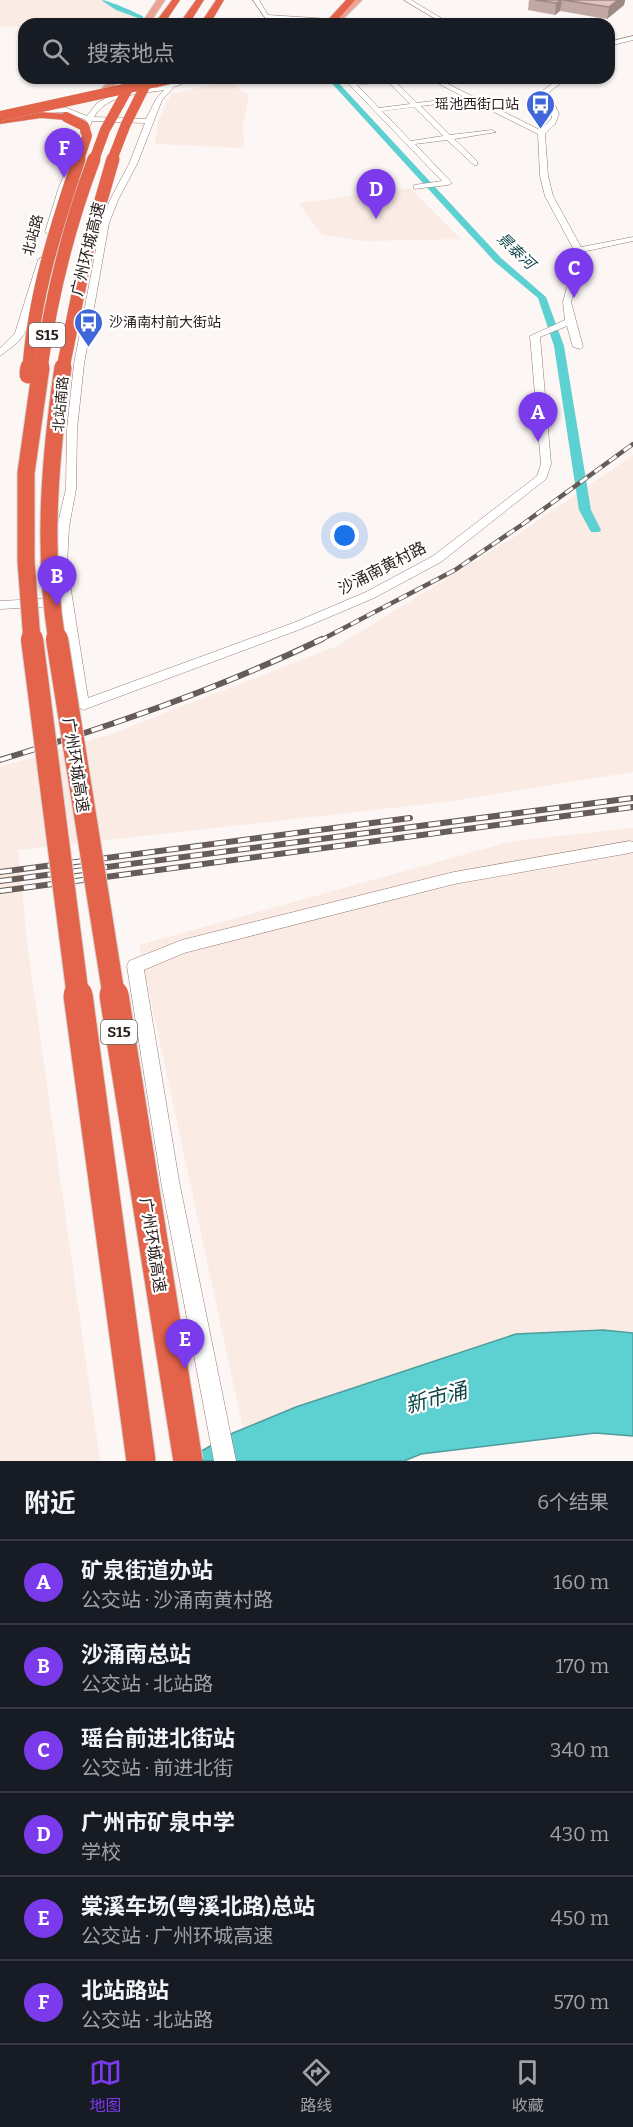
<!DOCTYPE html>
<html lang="zh">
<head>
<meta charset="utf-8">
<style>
  body { margin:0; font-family:Bitter,"Noto Sans SC",serif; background:#20242c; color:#f1f3f6 }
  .you { position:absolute; left:345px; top:536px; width:21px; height:21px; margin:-15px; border:4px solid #fff; border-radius:50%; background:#1a73e8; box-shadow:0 0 0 9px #1a73e833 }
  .badge { display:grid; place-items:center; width:39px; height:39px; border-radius:50%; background:#7c3aed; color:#fff; font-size:20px; font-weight:700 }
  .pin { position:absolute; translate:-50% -50px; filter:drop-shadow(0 2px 3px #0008) }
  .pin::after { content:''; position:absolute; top:32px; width:21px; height:18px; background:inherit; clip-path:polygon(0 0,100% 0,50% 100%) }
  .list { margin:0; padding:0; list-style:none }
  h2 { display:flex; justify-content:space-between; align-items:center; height:78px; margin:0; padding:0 24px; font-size:26px }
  h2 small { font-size:20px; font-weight:400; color:#9ea1a6 }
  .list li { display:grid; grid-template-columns:39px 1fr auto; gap:18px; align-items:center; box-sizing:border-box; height:84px; padding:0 24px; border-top:2px solid #363941 }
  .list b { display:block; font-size:22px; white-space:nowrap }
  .list p { margin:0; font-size:20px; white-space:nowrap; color:#9ea1a6 }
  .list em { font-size:20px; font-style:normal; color:#9ea1a6 }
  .icon { flex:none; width:33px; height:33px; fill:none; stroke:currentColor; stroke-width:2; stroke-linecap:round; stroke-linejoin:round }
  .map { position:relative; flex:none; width:633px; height:1461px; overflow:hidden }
  .search { position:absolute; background:#171b24; box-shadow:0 2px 4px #0004; left:18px; right:18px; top:18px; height:66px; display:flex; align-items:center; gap:15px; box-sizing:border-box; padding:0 21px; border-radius:18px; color:#9ea1a6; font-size:22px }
  .sheet { height:582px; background:#171b24 }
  nav { display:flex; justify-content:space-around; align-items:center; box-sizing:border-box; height:84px; border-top:2px solid #363941; background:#171b24; font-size:16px; color:#9ea1a6 }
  nav a { display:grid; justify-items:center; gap:3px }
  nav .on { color:#7c3aed }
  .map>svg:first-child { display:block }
  .built { fill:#faebe5 }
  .water { fill:#5dd0d2; stroke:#4e9c9c; stroke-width:1.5 }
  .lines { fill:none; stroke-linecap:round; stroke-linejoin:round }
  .canal { fill:#5dd0d2; fill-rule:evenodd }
  .minor-casing { stroke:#967c72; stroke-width:1 }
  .major-casing { stroke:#d5d3d2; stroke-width:2 }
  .highway-casing { stroke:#d5d3d2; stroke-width:1 }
  .minor { fill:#fff; fill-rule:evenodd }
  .major { fill:#eea292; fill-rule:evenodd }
  .highway { fill:#e3644a; fill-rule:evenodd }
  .rail-far1-casing { stroke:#655b58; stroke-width:4.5 }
  .rail-casing { stroke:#655b58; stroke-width:6 }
  .rail-far1 { stroke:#fff; stroke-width:3; stroke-dasharray:9; stroke-linecap:butt }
  .rail { stroke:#fff; stroke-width:4; stroke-dasharray:12; stroke-linecap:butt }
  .highway-bridge-far4-casing { stroke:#d5d3d2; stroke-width:10; stroke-linecap:butt }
  .highway-bridge-far3-casing { stroke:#d5d3d2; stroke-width:14; stroke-linecap:butt }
  .highway-bridge-far2-casing { stroke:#d5d3d2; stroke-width:19; stroke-linecap:butt }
  .highway-bridge-far1-casing { stroke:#d5d3d2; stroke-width:24; stroke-linecap:butt }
  .highway-bridge-casing { stroke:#d5d3d2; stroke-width:31; stroke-linecap:butt }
  .highway-bridge-far4 { stroke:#e3644a; stroke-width:10 }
  .highway-bridge-far3 { stroke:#e3644a; stroke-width:13 }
  .highway-bridge-far2 { stroke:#e3644a; stroke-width:17 }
  .highway-bridge-far1 { stroke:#e3644a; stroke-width:22 }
  .highway-bridge { stroke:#e3644a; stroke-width:29 }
  .wall { fill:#c2a8a4 }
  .shaded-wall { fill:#9e8886 }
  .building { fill:#e2c3bf; stroke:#9e8886; stroke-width:1.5 }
  .labels { text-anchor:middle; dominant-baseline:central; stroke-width:4.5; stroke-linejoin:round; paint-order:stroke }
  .far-poi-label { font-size:14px; fill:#2c211d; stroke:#fff; text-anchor:end }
  .far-street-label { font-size:14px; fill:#2c211d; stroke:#fff }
  .far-water-label { font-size:15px; font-style:italic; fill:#104546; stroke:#fff }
  .shield { fill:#fff; stroke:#6b6461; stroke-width:1.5 }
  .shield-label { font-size:15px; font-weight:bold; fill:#2c211d }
  .street-label { font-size:16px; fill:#2c211d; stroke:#fff }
  .near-water-label { font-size:21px; font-style:italic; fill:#104546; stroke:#fff }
</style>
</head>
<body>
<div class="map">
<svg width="633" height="1461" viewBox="0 0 633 1461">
  <rect width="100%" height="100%" fill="#fcf6f4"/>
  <g class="built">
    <path d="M0 0H101L117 9 140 17 138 22 24 24V26L0 27Z"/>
    <path d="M227 81 249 96 243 125 244 148 155 144 158 122 171 94Z"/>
    <path d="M410 188 461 239 367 241 322 235 299 203Z"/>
    <path d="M633 455V772L445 802 18 850 27 943 100 1461H0V767L114 733 337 646 511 539Z"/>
    <path d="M633 828V1333L603 1330 516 1334 296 1407 243 1429 139 945 513 841Z"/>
  </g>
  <path class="water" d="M603 1330 633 1333V1436L595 1433 421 1454 404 1461H184L233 1433 296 1407 516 1334Z"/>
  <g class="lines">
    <g class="canal">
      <path d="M101 0C108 0 137 13 144 17L141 19 116 10Z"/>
      <path d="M327 78H334L501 258 546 297 564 346 591 510 601 530 599 532H591L579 510 554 346 538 298 495 262Z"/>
    </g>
    <defs>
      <g id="minor">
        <path d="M253 0H259L268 15 330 19 327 21 266 19Z"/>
        <path d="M404 0H411L451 24H444Z"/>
        <path d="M633 36V40L609 46V42Z"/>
        <path d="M135 78H145L107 91 102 90Z"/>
        <path d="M188 78H197L174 87 162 100 137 164 118 200 109 223 84 364 77 429 76 489 69 527 67 565 88 698 293 623 366 592 433 556 537 476 541 464 530 336 565 320 563 302 573 264 574 250 545 196 540 176 538 134 470 100 421 106 450 135 492 130 496 132 454 139 477 161V165H474L447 140 415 144 452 183 448 185 414 189V185L442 181 343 78H350L353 82 385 78H412L395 81 417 103 464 97 428 78H436L540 130 552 118 551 109 542 91 552 84 544 78H552L560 84 549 92 559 114 555 124 545 134 548 176 553 196 581 247 633 237V241L582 252 581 264 571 302 583 347 581 349 573 347 567 326 540 337 551 464 546 479 441 562 374 598 301 629 83 710 76 705 60 606 0 609V601L59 598 55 565 57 527 66 489 67 429 74 364 101 223 110 200 129 164 145 123 92 121 66 190 53 232 49 234 45 232 58 190 86 120 66 112 35 113 32 111 35 109 67 108 87 116 97 103 108 97 166 85ZM388 82 410 104 379 108 357 85ZM164 90 156 99 146 119 94 117C107 94 140 94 164 90ZM414 107 443 136 411 141 382 111Z"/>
        <path d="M42 257 46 260 25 333 17 343 0 356V348L15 333 38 260Z"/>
        <path d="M630 841 633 842V852L630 853 454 884 184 953 144 970 179 1181 236 1461H214L161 1181 127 966 129 961 182 940 454 872Z"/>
      </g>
      <g id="major">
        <path d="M157 0H165L149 24H141Z"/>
        <path d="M354 0H362L338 24H330Z"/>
        <path d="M113 78H122L108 92H102V88Z"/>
        <path d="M175 78H190L156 88 152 85Z"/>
      </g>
      <g id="highway">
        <path d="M172 0H180L164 24H154Z"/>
        <path d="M196 0H204L189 24H179Z"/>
        <path d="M216 0H224L210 24H200Z"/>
        <path d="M346 0H355L334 24H324Z"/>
        <path d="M41 112 66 114 71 117 66 120 41 118 0 124V118Z"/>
      </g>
    </defs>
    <use href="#minor" class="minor-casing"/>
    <use href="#major" class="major-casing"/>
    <use href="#highway" class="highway-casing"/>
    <use href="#minor" class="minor"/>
    <use href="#major" class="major"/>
    <use href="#highway" class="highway"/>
    <defs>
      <path id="rail-far1" d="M319 641 455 570 523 524 633 444"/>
      <g id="rail">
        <path d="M0 760C110 726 219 689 322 639"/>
        <path d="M0 872 410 818"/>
        <path d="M0 881 633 798"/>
        <path d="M0 891 633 807"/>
      </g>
    </defs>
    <use href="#rail-far1" class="rail-far1-casing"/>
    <use href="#rail" class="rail-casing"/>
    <use href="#rail-far1" class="rail-far1"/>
    <use href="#rail" class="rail"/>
    <defs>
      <g id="highway-bridge-far4">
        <path d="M0 116 174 78"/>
        <path d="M66 117 84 126 87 136 79 160"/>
        <path d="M94 160 105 130 134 78"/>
        <path d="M112 160 126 124 149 78"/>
      </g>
      <g id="highway-bridge-far3">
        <path d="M29 368C34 296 56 227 79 159"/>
        <path d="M41 368C51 298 69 225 94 159"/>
        <path d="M63 368 88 245 113 159"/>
      </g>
      <g id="highway-bridge-far2">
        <path d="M28 375 29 367"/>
        <path d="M32 641 26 561V473L41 367"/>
        <path d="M57 641C42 550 50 457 63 367"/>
      </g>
      <g id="highway-bridge-far1">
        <path d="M32 639 78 997"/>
        <path d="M57 639 114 997"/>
      </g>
      <g id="highway-bridge">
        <path d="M78 995 141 1461"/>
        <path d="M114 995 188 1461"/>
      </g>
    </defs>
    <use href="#highway-bridge-far4" class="highway-bridge-far4-casing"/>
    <use href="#highway-bridge-far3" class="highway-bridge-far3-casing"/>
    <use href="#highway-bridge-far2" class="highway-bridge-far2-casing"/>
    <use href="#highway-bridge-far1" class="highway-bridge-far1-casing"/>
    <use href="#highway-bridge" class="highway-bridge-casing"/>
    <use href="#highway-bridge-far4" class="highway-bridge-far4"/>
    <use href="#highway-bridge-far3" class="highway-bridge-far3"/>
    <use href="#highway-bridge-far2" class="highway-bridge-far2"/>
    <use href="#highway-bridge-far1" class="highway-bridge-far1"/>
    <use href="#highway-bridge" class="highway-bridge"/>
  </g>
  <path class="wall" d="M529 0H625L624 5 607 19 560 11 555 15 528 10Z"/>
  <g class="shaded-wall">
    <path d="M562 0 560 11 555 15 556 3Z"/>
    <path d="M618 0H625L624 5 607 19 609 7Z"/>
  </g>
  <g class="building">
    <path d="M535 0H562L556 3Z"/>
    <path d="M563 0H618L609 7Z"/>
  </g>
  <defs>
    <symbol id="bus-pin" viewBox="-11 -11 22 30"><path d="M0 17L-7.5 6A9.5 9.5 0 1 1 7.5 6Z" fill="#4067d9" stroke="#fff"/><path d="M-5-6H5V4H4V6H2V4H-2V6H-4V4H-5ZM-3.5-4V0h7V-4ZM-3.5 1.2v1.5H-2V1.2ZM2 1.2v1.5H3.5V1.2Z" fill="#fff"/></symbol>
  </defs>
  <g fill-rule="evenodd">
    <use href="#bus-pin" x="524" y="88" width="33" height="45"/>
    <use href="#bus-pin" x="72" y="306" width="33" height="45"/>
  </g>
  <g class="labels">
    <g class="far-poi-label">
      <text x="519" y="104">瑶池西街口站</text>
      <text x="109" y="322" text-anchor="start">沙涌南村前大街站</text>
    </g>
    <g class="far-street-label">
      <text transform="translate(33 235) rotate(-75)">北站路</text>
      <text transform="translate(61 404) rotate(-85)">北站南路</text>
    </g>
    <g class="far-water-label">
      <text transform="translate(516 251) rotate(43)">景泰河</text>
    </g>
    <g class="shield">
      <rect x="29" y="323" width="36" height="24" rx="4.5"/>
      <rect x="101" y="1020" width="36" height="24" rx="4.5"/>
    </g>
    <g class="shield-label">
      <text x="47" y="335">S15</text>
      <text x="119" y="1032">S15</text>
    </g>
    <g class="street-label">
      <text transform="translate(88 249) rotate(-76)">广州环城高速</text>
      <text transform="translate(382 568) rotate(-27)">沙涌南黄村路</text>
      <text transform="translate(76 765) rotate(81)">广州环城高速</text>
      <text transform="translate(153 1245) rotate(81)">广州环城高速</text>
    </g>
    <g class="near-water-label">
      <text transform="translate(436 1398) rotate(-15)">新市涌</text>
    </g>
  </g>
</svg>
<div class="you"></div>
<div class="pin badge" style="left:538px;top:442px">A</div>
<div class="pin badge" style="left:57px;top:606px">B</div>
<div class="pin badge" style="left:574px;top:298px">C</div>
<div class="pin badge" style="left:376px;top:219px">D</div>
<div class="pin badge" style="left:185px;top:1369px">E</div>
<div class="pin badge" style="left:64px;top:178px">F</div>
<div class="search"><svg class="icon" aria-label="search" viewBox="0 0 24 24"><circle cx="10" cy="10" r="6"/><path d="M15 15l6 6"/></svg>搜索地点</div>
</div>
<section class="sheet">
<h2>附近<small>6个结果</small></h2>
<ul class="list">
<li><span class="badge">A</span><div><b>矿泉街道办站</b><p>公交站 · 沙涌南黄村路</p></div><em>160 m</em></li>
<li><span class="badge">B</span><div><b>沙涌南总站</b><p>公交站 · 北站路</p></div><em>170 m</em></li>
<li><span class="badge">C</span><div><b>瑶台前进北街站</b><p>公交站 · 前进北街</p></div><em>340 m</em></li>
<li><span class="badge">D</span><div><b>广州市矿泉中学</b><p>学校</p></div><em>430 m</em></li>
<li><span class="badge">E</span><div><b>棠溪车场(粤溪北路)总站</b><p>公交站 · 广州环城高速</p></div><em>450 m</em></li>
<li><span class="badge">F</span><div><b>北站路站</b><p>公交站 · 北站路</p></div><em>570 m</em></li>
</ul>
</section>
<nav>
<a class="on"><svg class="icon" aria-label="map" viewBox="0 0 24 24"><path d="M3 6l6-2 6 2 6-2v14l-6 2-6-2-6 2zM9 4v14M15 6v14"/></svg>地图</a>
<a><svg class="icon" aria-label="directions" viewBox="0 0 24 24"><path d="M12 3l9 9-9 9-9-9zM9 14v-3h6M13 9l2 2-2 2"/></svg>路线</a>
<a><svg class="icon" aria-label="saved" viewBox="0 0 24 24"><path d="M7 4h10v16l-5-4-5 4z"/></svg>收藏</a>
</nav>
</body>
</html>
